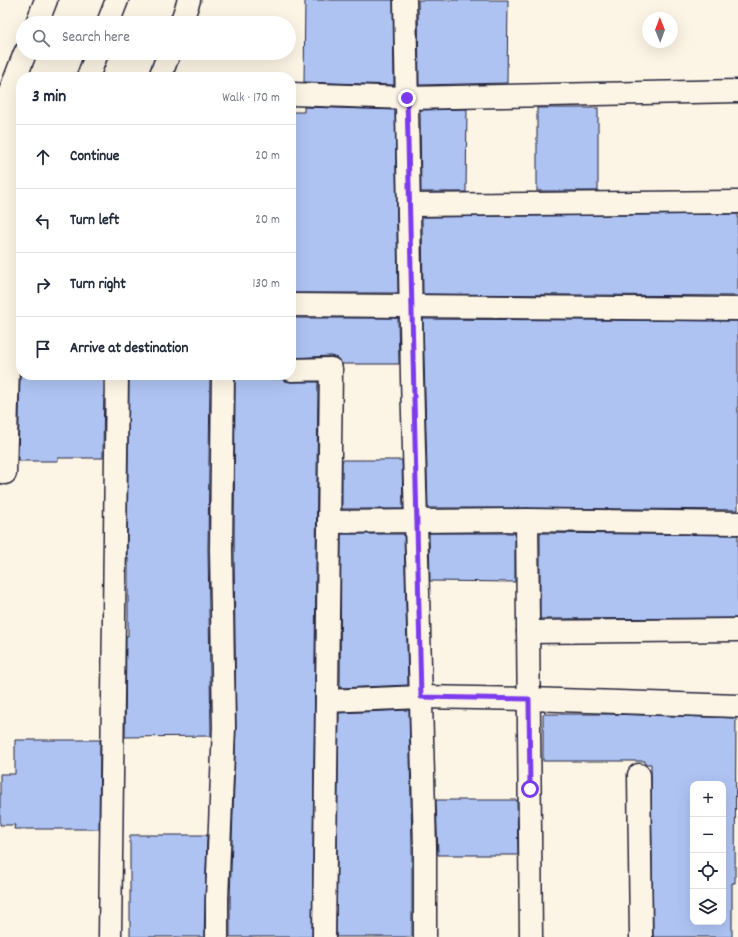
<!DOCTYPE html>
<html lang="en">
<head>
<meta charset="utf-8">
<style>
  body { margin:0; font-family:Dekko,sans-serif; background:#f6f6f7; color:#1f2937 }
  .controls { position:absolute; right:12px; bottom:12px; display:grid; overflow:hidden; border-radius:8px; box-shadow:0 4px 16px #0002 }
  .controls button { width:36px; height:36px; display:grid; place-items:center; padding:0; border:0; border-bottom:1px solid #e0e1e3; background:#fff; color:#1f2937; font:20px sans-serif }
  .compass { position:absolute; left:642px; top:12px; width:36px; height:36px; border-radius:50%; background:#fff; box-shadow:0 4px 16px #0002; rotate:359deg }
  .stop { position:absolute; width:12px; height:12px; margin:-9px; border:3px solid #7c3aed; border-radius:50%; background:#fff }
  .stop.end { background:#7c3aed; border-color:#fff; box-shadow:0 1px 4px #0008 }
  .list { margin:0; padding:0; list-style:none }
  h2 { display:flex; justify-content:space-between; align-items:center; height:52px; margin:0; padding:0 16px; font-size:17px }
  h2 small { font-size:13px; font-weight:400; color:#747a83 }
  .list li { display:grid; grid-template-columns:26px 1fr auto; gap:12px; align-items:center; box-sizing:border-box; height:64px; padding:0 16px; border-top:1px solid #e0e1e3 }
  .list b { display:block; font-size:15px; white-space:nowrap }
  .list em { font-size:13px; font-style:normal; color:#747a83 }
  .icon { flex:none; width:22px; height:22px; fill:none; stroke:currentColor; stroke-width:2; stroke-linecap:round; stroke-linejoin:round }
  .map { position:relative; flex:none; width:738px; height:937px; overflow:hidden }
  .search { position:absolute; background:#fff; box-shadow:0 4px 16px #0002; left:16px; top:16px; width:280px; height:44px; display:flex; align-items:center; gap:10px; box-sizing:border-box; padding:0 14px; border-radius:22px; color:#747a83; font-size:15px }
  .panel { position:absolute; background:#fff; box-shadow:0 4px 16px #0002; left:16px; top:72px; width:280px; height:308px; border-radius:16px }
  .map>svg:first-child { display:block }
  .building { fill:#aec3f2; stroke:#22223b; fill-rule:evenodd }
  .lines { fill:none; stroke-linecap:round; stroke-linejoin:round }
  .minor-casing { stroke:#22223b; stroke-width:25 }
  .minor { stroke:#fcf5e5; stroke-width:22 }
  .route { stroke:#7c3aed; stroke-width:5 }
</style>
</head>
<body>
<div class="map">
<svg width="738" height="937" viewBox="0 0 738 937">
  <rect width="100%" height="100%" fill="#fcf5e5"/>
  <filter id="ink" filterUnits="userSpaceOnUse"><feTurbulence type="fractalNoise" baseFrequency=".025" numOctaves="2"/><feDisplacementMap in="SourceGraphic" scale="8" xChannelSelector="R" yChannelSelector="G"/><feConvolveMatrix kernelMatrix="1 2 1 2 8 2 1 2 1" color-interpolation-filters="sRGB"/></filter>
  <g filter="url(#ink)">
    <g class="building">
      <path d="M305 0H393L394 85 304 82Z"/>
      <path d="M418 0H508L507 83 419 85Z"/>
      <path d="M304 107 395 110 398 293H291V112H304Z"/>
      <rect x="537" y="108" width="61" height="83"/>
      <path d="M467 109 466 192H421L420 110Z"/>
      <path d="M738 214V296L423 294 422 217Z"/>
      <path d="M291 318H398L399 364H342L337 358 331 356 291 358Z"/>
      <path d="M423 319 738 321V510L527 508H428Z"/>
      <path d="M20 375H104L103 458H58V461H18Z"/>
      <path d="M129 376H210L208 550 211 736 125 737 126 636H128V558H127Z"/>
      <path d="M235 378 282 379 285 381 291 382H318L312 937H230V899L236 727 234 550Z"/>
      <path d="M342 460H402L403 509H342Z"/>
      <path d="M429 533H515V582L430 581Z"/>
      <path d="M540 533 738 535V618L540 619Z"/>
      <path d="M341 534H404L408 685 340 688Z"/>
      <path d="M409 710 412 847V937H336L339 713Z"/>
      <path d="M543 714H609L736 718 735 883H732V937H653L651 764H645V761H543ZM693 784H723V922H693Z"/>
      <path d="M15 740H100L99 829H14L15 825H0V774H15Z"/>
      <path d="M436 800H517L518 855H438Z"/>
      <path d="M130 835H207L204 937H130Z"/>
    </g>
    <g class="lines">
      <defs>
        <g id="minor">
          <path d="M405 0 412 377 425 847V937"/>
          <path d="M37 23 46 0"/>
          <path d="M108 23 117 0"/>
          <path d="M181 23 189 0"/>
          <path d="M88 77 97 53"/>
          <path d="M160 77 169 53"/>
          <path d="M291 94 407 98 738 91"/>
          <path d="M409 205 738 202"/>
          <path d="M291 305 738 309"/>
          <path d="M291 370 331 369 324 937"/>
          <path d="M5 473 8 367V97L25 53"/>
          <path d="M527 520 531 937"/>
          <path d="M329 522 527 520 738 523"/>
          <path d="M528 632 738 630"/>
          <path d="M327 701 421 697 529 699 738 706"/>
          <path d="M639 775 641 937"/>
          <path d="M110 937 117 375"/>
          <path d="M217 937V899L224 727 221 550 223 375"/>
        </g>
      </defs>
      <use href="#minor" class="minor-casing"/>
      <use href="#minor" class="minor"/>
    </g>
  </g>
  <g class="lines" filter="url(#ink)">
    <path class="route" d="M407 98 421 697 529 699 530 789"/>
  </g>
</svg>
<div class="controls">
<button>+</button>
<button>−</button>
<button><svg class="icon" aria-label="locate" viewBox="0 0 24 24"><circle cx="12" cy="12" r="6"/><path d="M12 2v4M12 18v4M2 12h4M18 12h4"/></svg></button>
<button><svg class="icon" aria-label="layers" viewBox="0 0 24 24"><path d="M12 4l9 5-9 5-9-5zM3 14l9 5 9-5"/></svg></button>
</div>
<svg class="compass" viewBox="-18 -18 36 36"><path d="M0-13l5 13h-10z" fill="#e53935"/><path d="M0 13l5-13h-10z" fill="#747a83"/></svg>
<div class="stop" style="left:530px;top:789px"></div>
<div class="stop end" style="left:407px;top:98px"></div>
<div class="search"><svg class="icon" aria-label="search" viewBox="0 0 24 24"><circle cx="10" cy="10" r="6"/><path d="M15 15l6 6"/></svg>Search here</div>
<section class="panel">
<h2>3 min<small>Walk · 170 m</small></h2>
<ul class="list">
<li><svg class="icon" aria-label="ahead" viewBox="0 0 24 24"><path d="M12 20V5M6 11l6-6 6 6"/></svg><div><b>Continue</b></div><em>20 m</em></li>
<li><svg class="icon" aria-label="left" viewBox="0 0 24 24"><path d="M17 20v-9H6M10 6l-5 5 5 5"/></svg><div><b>Turn left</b></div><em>20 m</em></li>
<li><svg class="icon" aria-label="right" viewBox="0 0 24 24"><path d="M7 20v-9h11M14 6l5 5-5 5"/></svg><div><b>Turn right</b></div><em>130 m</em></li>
<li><svg class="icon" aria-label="arrive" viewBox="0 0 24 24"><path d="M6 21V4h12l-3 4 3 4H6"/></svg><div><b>Arrive at destination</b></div></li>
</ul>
</section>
</div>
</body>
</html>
